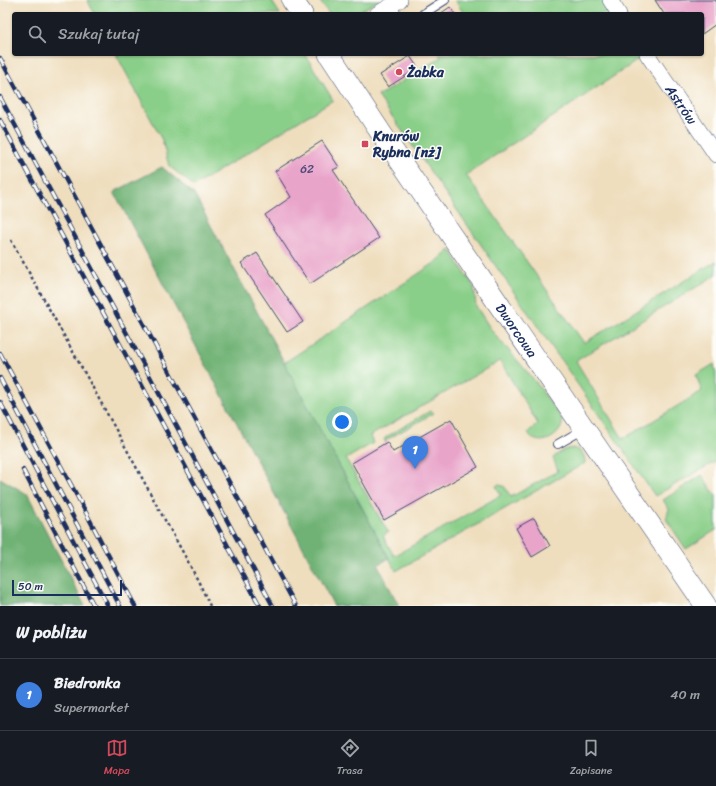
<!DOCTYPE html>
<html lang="pl">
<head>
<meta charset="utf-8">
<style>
  body { margin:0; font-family:Sriracha,sans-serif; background:#242831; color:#f1f3f6 }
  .scale { position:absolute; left:12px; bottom:10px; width:110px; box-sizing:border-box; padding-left:4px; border:2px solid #1b2f5e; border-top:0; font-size:11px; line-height:14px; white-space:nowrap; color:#1b2f5e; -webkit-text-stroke:3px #fdfcf7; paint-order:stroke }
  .you { position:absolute; left:342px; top:422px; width:14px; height:14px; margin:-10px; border:3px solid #fff; border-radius:50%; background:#1a73e8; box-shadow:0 0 0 6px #1a73e833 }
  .badge { display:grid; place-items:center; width:26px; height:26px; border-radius:50%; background:#d1495b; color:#fff; font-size:13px; font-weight:700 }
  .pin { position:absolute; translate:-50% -33px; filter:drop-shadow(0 1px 2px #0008) }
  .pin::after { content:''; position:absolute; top:21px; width:14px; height:12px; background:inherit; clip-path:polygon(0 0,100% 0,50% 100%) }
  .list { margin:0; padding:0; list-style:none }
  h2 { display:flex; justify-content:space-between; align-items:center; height:52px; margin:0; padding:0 16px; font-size:17px }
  h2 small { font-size:13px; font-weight:400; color:#9ea1a6 }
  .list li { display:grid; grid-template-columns:26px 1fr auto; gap:12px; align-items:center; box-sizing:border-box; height:72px; padding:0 16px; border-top:1px solid #363941 }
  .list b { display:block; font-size:15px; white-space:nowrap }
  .list p { margin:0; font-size:13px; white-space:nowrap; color:#9ea1a6 }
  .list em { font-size:13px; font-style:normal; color:#9ea1a6 }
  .icon { flex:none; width:22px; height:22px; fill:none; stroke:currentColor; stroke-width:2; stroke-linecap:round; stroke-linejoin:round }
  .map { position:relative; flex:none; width:716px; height:606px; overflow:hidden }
  .search { position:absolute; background:#171b24; box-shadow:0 1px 3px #0004; left:12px; right:12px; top:12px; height:44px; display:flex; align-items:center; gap:10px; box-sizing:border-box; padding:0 14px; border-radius:4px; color:#9ea1a6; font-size:15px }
  .sheet { height:124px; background:#171b24 }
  nav { display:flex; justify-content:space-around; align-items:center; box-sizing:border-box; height:56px; border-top:1px solid #363941; background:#171b24; font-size:11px; color:#9ea1a6 }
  nav a { display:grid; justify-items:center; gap:2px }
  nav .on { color:#d1495b }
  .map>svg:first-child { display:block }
  .green { fill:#8acf89; stroke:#527f74 }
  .forest { fill:#6fb275; stroke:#45706a }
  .building { fill:#e9a4ca }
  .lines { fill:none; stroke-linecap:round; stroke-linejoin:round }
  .lane-casing { stroke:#3b496c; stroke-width:10 }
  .street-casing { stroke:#3b496c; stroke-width:16 }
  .secondary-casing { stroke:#3b496c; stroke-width:22 }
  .path { stroke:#3b496c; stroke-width:2.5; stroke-dasharray:3 3; stroke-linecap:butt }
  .lane { stroke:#fff; stroke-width:8 }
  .street { stroke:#fff; stroke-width:15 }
  .secondary { stroke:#fff; stroke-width:21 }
  .rail-casing { stroke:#1b2f5e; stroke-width:4.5 }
  .rail { stroke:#fdfcf7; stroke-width:3; stroke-dasharray:9; stroke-linecap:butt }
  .poi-dot { fill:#d1495b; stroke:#fdfcf7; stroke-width:1.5 }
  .labels { text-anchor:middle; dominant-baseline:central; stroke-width:3; stroke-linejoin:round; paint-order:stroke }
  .number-label { font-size:12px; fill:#4e4c79 }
  .poi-label { font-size:14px; font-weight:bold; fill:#1b2f5e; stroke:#fdfcf7; text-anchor:start }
  .street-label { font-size:14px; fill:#1b2f5e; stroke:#fdfcf7 }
</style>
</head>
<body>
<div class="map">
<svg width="716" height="606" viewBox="0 0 716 606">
  <rect width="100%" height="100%" fill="#fdfcf7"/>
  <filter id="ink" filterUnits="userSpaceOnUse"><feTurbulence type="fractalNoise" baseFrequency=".025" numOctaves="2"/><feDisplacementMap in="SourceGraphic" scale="8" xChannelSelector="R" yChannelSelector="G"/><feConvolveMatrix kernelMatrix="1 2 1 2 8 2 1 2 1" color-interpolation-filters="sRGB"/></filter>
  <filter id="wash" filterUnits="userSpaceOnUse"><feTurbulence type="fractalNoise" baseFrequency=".012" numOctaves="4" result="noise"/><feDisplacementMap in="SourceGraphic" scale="16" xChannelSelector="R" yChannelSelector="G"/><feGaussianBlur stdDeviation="0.9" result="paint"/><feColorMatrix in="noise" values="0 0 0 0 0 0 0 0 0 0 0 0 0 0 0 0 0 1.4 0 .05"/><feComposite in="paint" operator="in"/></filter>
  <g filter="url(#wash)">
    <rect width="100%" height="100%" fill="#efdebe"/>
    <g class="green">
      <path d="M87 0H271L280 14H95Z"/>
      <path d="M319 0H380L355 14H329Z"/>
      <path d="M455 0H603L612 14H464Z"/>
      <path d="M116 54H305L333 100 194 186 169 166 162 140Z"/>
      <path d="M439 54H638L641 58 466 175 584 343 716 261V275L576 361 623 439 702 391 696 375 714 364 716 374V461L655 496 378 96 441 57Z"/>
      <path d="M450 250 474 287 476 306 481 314 492 331 535 381 562 419C566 434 537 452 528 432L538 424 500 361 370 436 373 443 346 459 388 532 383 536 394 556 501 495 496 486 498 485 504 486 511 497 558 471 553 458C560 452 571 444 580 451 584 454 585 458 585 463L396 571 284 363 436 262Z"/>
      <path d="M430 411 434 413 386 440V443L384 439 386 437Z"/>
      <path d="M702 475 716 496V530L686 549 666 519 669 509 663 500Z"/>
    </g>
    <g class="forest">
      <path d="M162 167 194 194 389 558 378 565 399 606H334L114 192Z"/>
      <path d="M0 478 27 494 85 606H0Z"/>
    </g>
    <g id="blocks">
      <g class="building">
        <path d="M655 0H716V24L702 34V14H664Z"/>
        <path d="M450 7 455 14H440Z"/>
        <path d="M410 56 418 68 388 87 380 75Z"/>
        <path d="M322 141 339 167 333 170 379 238 310 284 265 215 291 197 275 171Z"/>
        <path d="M257 253 303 322 287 332 241 263Z"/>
        <path d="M451 419 478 467 384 520 352 463 387 442 393 452Z"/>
        <path d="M534 518 550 546 532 557 516 528Z"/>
      </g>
    </g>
  </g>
  <g filter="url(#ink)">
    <use href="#blocks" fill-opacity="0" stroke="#3b496c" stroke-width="1"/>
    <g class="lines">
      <defs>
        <g id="lane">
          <path d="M391 5 397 14"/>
          <path d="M423 14 445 0"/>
          <path d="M558 444 584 429"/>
        </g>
        <g id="street">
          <path d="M610 0 619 14"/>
          <path d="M377 14 400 0"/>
          <path id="s1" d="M647 54 716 155"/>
        </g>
        <g id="secondary">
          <path d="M292 0 302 14"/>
          <path id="s2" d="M329 54 381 133 706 606"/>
        </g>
      </defs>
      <use href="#lane" class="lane-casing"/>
      <use href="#street" class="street-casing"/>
      <use href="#secondary" class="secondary-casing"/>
      <path class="path" d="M11 240C59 327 108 414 155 502 174 537 194 570 210 606"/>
      <use href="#lane" class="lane"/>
      <use href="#street" class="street"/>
      <use href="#secondary" class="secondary"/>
      <defs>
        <g id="rail">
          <path d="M0 58 296 606"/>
          <path d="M0 97 273 606"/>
          <path d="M0 120 260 606"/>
          <path d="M0 353 83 507 135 606"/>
          <path d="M0 378 120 606"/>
          <path d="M0 402 108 606"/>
          <path d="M23 470 94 606"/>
        </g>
      </defs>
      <use href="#rail" class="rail-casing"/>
      <use href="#rail" class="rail"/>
    </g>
  </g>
  <g class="poi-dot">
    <circle cx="399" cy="72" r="4"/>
    <rect x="361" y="140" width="8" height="8" rx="2"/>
  </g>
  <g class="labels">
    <g class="number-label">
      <text x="307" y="169">62</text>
    </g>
    <g class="poi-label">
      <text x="407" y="72">Żabka</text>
      <text x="373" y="136">Knurów<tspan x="373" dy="16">Rybna [nż]</tspan></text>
    </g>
    <g class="street-label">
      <text stroke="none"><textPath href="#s1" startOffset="61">Astrów</textPath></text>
      <text stroke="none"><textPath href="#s2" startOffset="334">Dworcowa</textPath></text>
    </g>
  </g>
</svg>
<div class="scale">50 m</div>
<div class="you"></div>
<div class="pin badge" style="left:415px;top:469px;background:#3f7fe0">1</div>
<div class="search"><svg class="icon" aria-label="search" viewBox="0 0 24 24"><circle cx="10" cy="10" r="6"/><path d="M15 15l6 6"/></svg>Szukaj tutaj</div>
</div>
<section class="sheet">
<h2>W pobliżu<small></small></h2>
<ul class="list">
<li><span class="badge" style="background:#3f7fe0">1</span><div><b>Biedronka</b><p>Supermarket</p></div><em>40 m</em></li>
</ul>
</section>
<nav>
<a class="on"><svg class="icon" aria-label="map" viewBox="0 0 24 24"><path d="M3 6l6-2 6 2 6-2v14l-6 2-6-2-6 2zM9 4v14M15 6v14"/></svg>Mapa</a>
<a><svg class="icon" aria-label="directions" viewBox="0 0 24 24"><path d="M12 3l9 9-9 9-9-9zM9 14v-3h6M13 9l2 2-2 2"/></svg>Trasa</a>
<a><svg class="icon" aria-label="saved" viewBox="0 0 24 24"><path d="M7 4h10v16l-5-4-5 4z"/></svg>Zapisane</a>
</nav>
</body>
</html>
